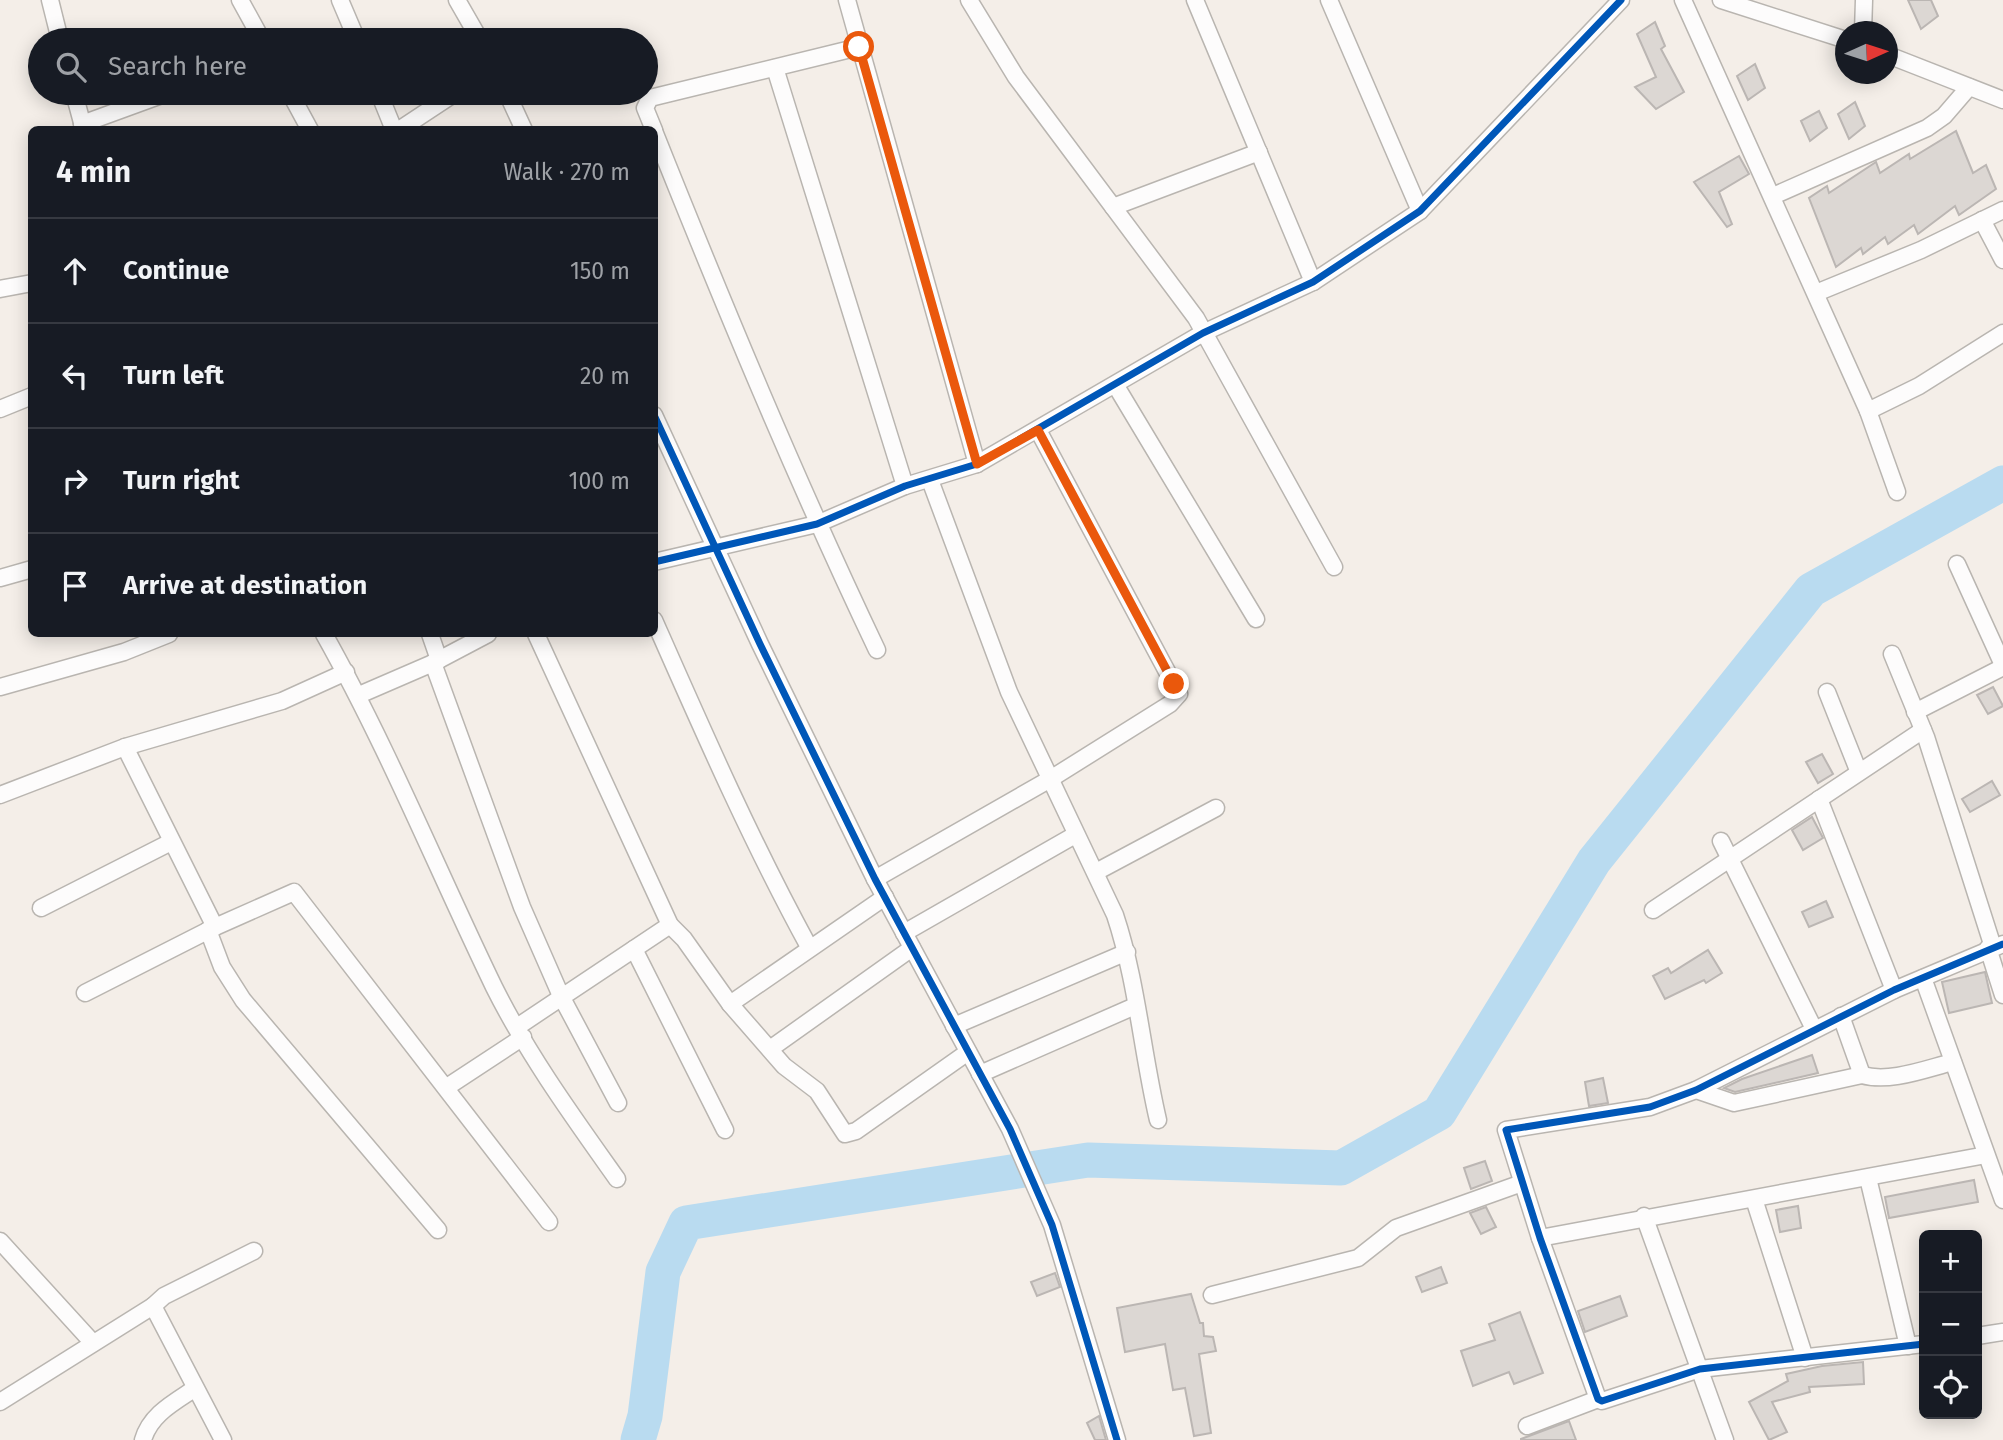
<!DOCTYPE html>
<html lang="en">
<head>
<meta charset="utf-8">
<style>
  body { margin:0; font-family:"Fira Sans",sans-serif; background:#242831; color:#f1f3f6 }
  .controls { position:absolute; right:21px; bottom:21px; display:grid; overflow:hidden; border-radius:10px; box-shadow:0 4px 18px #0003 }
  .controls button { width:63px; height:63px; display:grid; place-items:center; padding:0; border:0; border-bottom:2px solid #363941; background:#171b24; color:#f1f3f6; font:35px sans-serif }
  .compass { position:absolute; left:1835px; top:21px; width:63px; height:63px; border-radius:50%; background:#171b24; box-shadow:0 4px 18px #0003; rotate:87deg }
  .stop { position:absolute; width:21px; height:21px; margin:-16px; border:5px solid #ea580c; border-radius:50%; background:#fff }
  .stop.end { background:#ea580c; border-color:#fff; box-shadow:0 2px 7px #0008 }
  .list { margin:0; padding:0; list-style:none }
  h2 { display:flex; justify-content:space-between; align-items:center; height:91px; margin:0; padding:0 28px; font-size:30px }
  h2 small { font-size:23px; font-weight:400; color:#9ea1a6 }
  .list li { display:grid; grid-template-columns:46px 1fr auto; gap:21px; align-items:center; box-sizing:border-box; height:105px; padding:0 28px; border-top:2px solid #363941 }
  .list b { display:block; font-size:26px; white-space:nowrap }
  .list em { font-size:23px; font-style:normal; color:#9ea1a6 }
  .icon { flex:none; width:38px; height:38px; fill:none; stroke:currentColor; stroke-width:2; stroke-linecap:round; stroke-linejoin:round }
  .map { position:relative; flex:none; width:2003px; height:1440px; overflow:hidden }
  .search { position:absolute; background:#171b24; box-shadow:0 4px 18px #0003; left:28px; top:28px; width:630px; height:77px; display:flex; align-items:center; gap:18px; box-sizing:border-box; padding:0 24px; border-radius:38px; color:#9ea1a6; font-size:26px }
  .panel { position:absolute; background:#171b24; box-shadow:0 4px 18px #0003; left:28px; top:126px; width:630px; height:511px; border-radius:10px }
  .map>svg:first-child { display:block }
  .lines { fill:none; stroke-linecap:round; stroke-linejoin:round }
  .river { stroke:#b9dbf0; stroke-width:35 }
  .building { fill:#dcd7d3; stroke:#bbb6b3; stroke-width:2 }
  .minor-casing { stroke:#b9b5b0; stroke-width:19 }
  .minor { stroke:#fdfcfc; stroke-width:16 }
  .cycleway-casing { stroke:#fff; stroke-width:11 }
  .cycleway { stroke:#0057b8; stroke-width:7 }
  .route { stroke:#ea580c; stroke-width:9 }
</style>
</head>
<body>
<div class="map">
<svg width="2003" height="1440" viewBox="0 0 2003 1440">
  <rect width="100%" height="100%" fill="#f4eee8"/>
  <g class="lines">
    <path class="river" d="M638 1440 645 1416 663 1272 686 1223 1088 1160 1341 1168 1439 1113 1594 861 1811 590 2003 483"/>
  </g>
  <g class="building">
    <path d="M1908 0H1931L1938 16 1921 29Z"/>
    <path d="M1655 22 1665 46 1661 49 1684 92 1656 109 1635 87 1656 77 1637 34Z"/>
    <path d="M1755 64 1765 88 1748 100 1737 76Z"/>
    <path d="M1855 102 1865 126 1849 139 1838 114Z"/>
    <path d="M1819 111 1827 128 1810 141 1801 121Z"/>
    <path d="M1956 131 1973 173 1986 165 1996 189 1959 215 1955 206 1918 234 1914 225 1888 244 1885 237 1863 254 1861 248 1836 267 1809 198 1827 186 1829 193 1876 162 1880 173 1909 154 1910 159Z"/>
    <path d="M1739 156 1749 174 1719 192 1732 224 1727 227 1694 182Z"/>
    <path d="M1993 687 2003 706 1988 714 1977 695Z"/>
    <path d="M1822 754 1833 774 1818 783 1806 762Z"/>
    <path d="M1992 781 2000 795 1970 812 1962 799Z"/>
    <path d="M1812 817 1823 838 1803 850 1792 830Z"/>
    <path d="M1826 901 1833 917 1809 927 1802 912Z"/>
    <path d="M1708 950 1722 973 1706 983 1704 980 1665 999 1653 976 1668 968 1671 973Z"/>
    <path d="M1985 972 1992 1003 1949 1013 1942 982Z"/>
    <path d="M1812 1055 1818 1073 1735 1092 1724 1088 1742 1079Z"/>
    <path d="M1603 1078 1608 1103 1589 1106 1585 1082Z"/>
    <path d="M1485 1161 1492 1181 1471 1189 1464 1168Z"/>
    <path d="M1974 1180 1978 1202 1889 1218 1885 1197Z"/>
    <path d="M1798 1206 1801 1228 1780 1232 1776 1210Z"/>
    <path d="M1486 1207 1496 1227 1481 1234 1470 1213Z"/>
    <path d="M1441 1267 1447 1283 1422 1292 1416 1277Z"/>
    <path d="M1055 1273 1060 1287 1037 1296 1031 1282Z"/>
    <path d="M1191 1294 1200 1323H1203L1204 1336 1213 1337 1216 1351 1199 1354 1211 1433 1194 1436 1185 1388 1173 1390 1165 1344 1125 1352 1117 1308Z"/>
    <path d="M1620 1296 1627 1316 1585 1332 1578 1311Z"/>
    <path d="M1520 1312 1543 1373 1514 1384 1509 1372 1473 1386 1461 1351 1495 1340 1489 1324Z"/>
    <path d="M1863 1362 1864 1384 1809 1387 1810 1392 1772 1402 1787 1432 1769 1440 1749 1402 1788 1381 1786 1374 1822 1366Z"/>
    <path d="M1099 1416 1106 1440H1095L1087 1423Z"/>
    <path d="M1569 1421 1576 1440H1521V1439Z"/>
  </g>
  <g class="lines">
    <defs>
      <g id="minor">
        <path d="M50 0 60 40"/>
        <path d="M240 0 262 40"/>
        <path d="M340 0 357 40"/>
        <path d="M457 0 480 40"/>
        <path d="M847 0 977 464"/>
        <path d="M969 0 1016 77 1196 318 1334 567"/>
        <path d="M1195 0 1313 282"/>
        <path d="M1329 0 1420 211"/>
        <path d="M1683 0 1868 411 1897 492"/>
        <path d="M1721 0 1846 40"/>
        <path d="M1863 32 1864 0"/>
        <path d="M1888 55 2003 100"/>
        <path d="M775 68 905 486"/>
        <path d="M74 93 84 130"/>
        <path d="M290 93 310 130"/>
        <path d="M379 93 394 130"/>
        <path d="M507 93 524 130"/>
        <path d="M82 124 167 93"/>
        <path d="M399 130 455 93"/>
        <path d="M654 130 645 108 650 98 859 47"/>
        <path d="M654 131C724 306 796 480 877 650"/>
        <path d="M1773 196 1927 128 1944 116 1969 87"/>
        <path d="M1113 207 1259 152"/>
        <path d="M1982 220 2003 260"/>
        <path d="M0 289 32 283"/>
        <path d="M1816 293 1921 250 2003 210"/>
        <path d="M1116 386 1256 619"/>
        <path d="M0 409 32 396"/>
        <path d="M1868 411 1919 386 2003 333"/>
        <path d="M654 415 760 644 875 879 1010 1129 1052 1225 1117 1440"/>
        <path d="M930 480 1009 692 1115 915C1137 981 1142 1052 1158 1120"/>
        <path d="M654 562 817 524 905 486 977 464 1203 333 1313 282 1420 211 1621 0"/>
        <path d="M1957 564 2003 665"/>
        <path d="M0 578 32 569"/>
        <path d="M654 620C703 731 751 841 809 947"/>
        <path d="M324 634C388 748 437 869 494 987 528 1055 573 1117 617 1179"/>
        <path d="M430 634 439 660"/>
        <path d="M536 634 670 925 684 939 730 1004 784 1066 817 1091 845 1134 856 1131 968 1052"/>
        <path d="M1892 654 1926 737 1993 947"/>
        <path d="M433 663 522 907 561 996 618 1103"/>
        <path d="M0 687 124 652 169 634"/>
        <path d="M1827 692 1858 770"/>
        <path d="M359 695 433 663 488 634"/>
        <path d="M1915 712 2003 667"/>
        <path d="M125 747 215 927"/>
        <path d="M0 795 125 747 282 701 346 672"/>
        <path d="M1819 799 1894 990"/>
        <path d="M1721 841 1814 1029"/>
        <path d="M1096 872 1216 808"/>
        <path d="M875 879 1052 778 1170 704 1179 694 1038 430"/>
        <path d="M41 908 171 842"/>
        <path d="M1653 910 1923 730"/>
        <path d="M208 930 222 967 243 1000 438 1230"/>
        <path d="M904 933 1075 835"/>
        <path d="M1988 948 2003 995"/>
        <path d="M634 949 725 1130"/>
        <path d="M1923 978 2003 1200"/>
        <path d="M85 993 215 927 294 892 549 1222"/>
        <path d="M730 1004 885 897"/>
        <path d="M1841 1016 1862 1075C1890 1083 1925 1069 1953 1062"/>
        <path d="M954 1026 1127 952"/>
        <path d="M517 1027 670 925"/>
        <path d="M770 1049 912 948"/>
        <path d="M980 1074 1135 1006"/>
        <path d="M447 1087 523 1037"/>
        <path d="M1696 1090 1734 1103 1862 1075"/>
        <path d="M1868 1178 1908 1346"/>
        <path d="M1754 1199 1805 1358"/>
        <path d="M1644 1216 1725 1440"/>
        <path d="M1540 1238 1986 1155"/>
        <path d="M0 1241 93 1343"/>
        <path d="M1212 1295 1358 1258 1396 1228 1522 1183"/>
        <path d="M1977 1336 2003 1332"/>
        <path d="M1924 1344 1700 1369 1602 1401 1598 1399 1540 1238 1506 1130 1650 1107 1696 1090 1894 990 2003 944"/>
        <path d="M0 1402 153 1306"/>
        <path d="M1527 1426 1598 1399"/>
        <path d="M143 1440C150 1415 173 1403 194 1389"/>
        <path d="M223 1440 153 1306 164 1296 254 1251"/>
      </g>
    </defs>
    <use href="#minor" class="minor-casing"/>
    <use href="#minor" class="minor"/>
    <defs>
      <g id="cycleway">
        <path d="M654 415 760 644 875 879 1010 1129 1052 1225 1117 1440"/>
        <path d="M654 562 817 524 905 486 977 464 1203 333 1313 282 1420 211 1621 0"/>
        <path d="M1924 1344 1700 1369 1602 1401 1598 1399 1540 1238 1506 1130 1650 1107 1696 1090 1894 990 2003 944"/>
      </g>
    </defs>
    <use href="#cycleway" class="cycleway-casing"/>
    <use href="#cycleway" class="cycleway"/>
  </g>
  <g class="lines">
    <path class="route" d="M859 47 977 464 1038 430 1174 684"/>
  </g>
</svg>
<div class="controls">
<button>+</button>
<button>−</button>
<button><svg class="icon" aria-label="locate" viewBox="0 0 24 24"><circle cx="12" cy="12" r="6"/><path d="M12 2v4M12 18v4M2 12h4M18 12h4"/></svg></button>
</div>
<svg class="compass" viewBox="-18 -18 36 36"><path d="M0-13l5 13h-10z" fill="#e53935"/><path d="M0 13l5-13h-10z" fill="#9ea1a6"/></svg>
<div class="stop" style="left:859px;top:47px"></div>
<div class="stop end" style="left:1174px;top:684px"></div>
<div class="search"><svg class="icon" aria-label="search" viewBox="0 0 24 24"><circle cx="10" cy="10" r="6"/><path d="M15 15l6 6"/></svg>Search here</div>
<section class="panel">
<h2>4 min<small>Walk · 270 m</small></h2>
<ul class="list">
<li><svg class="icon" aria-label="ahead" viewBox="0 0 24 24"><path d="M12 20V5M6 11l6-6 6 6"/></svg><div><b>Continue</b></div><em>150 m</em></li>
<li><svg class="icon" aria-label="left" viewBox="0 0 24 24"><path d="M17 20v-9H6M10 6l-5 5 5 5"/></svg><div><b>Turn left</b></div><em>20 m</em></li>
<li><svg class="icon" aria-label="right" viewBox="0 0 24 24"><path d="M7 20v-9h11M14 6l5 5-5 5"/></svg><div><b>Turn right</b></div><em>100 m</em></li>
<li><svg class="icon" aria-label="arrive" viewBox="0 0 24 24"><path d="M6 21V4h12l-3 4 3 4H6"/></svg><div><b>Arrive at destination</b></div></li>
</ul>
</section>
</div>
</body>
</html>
